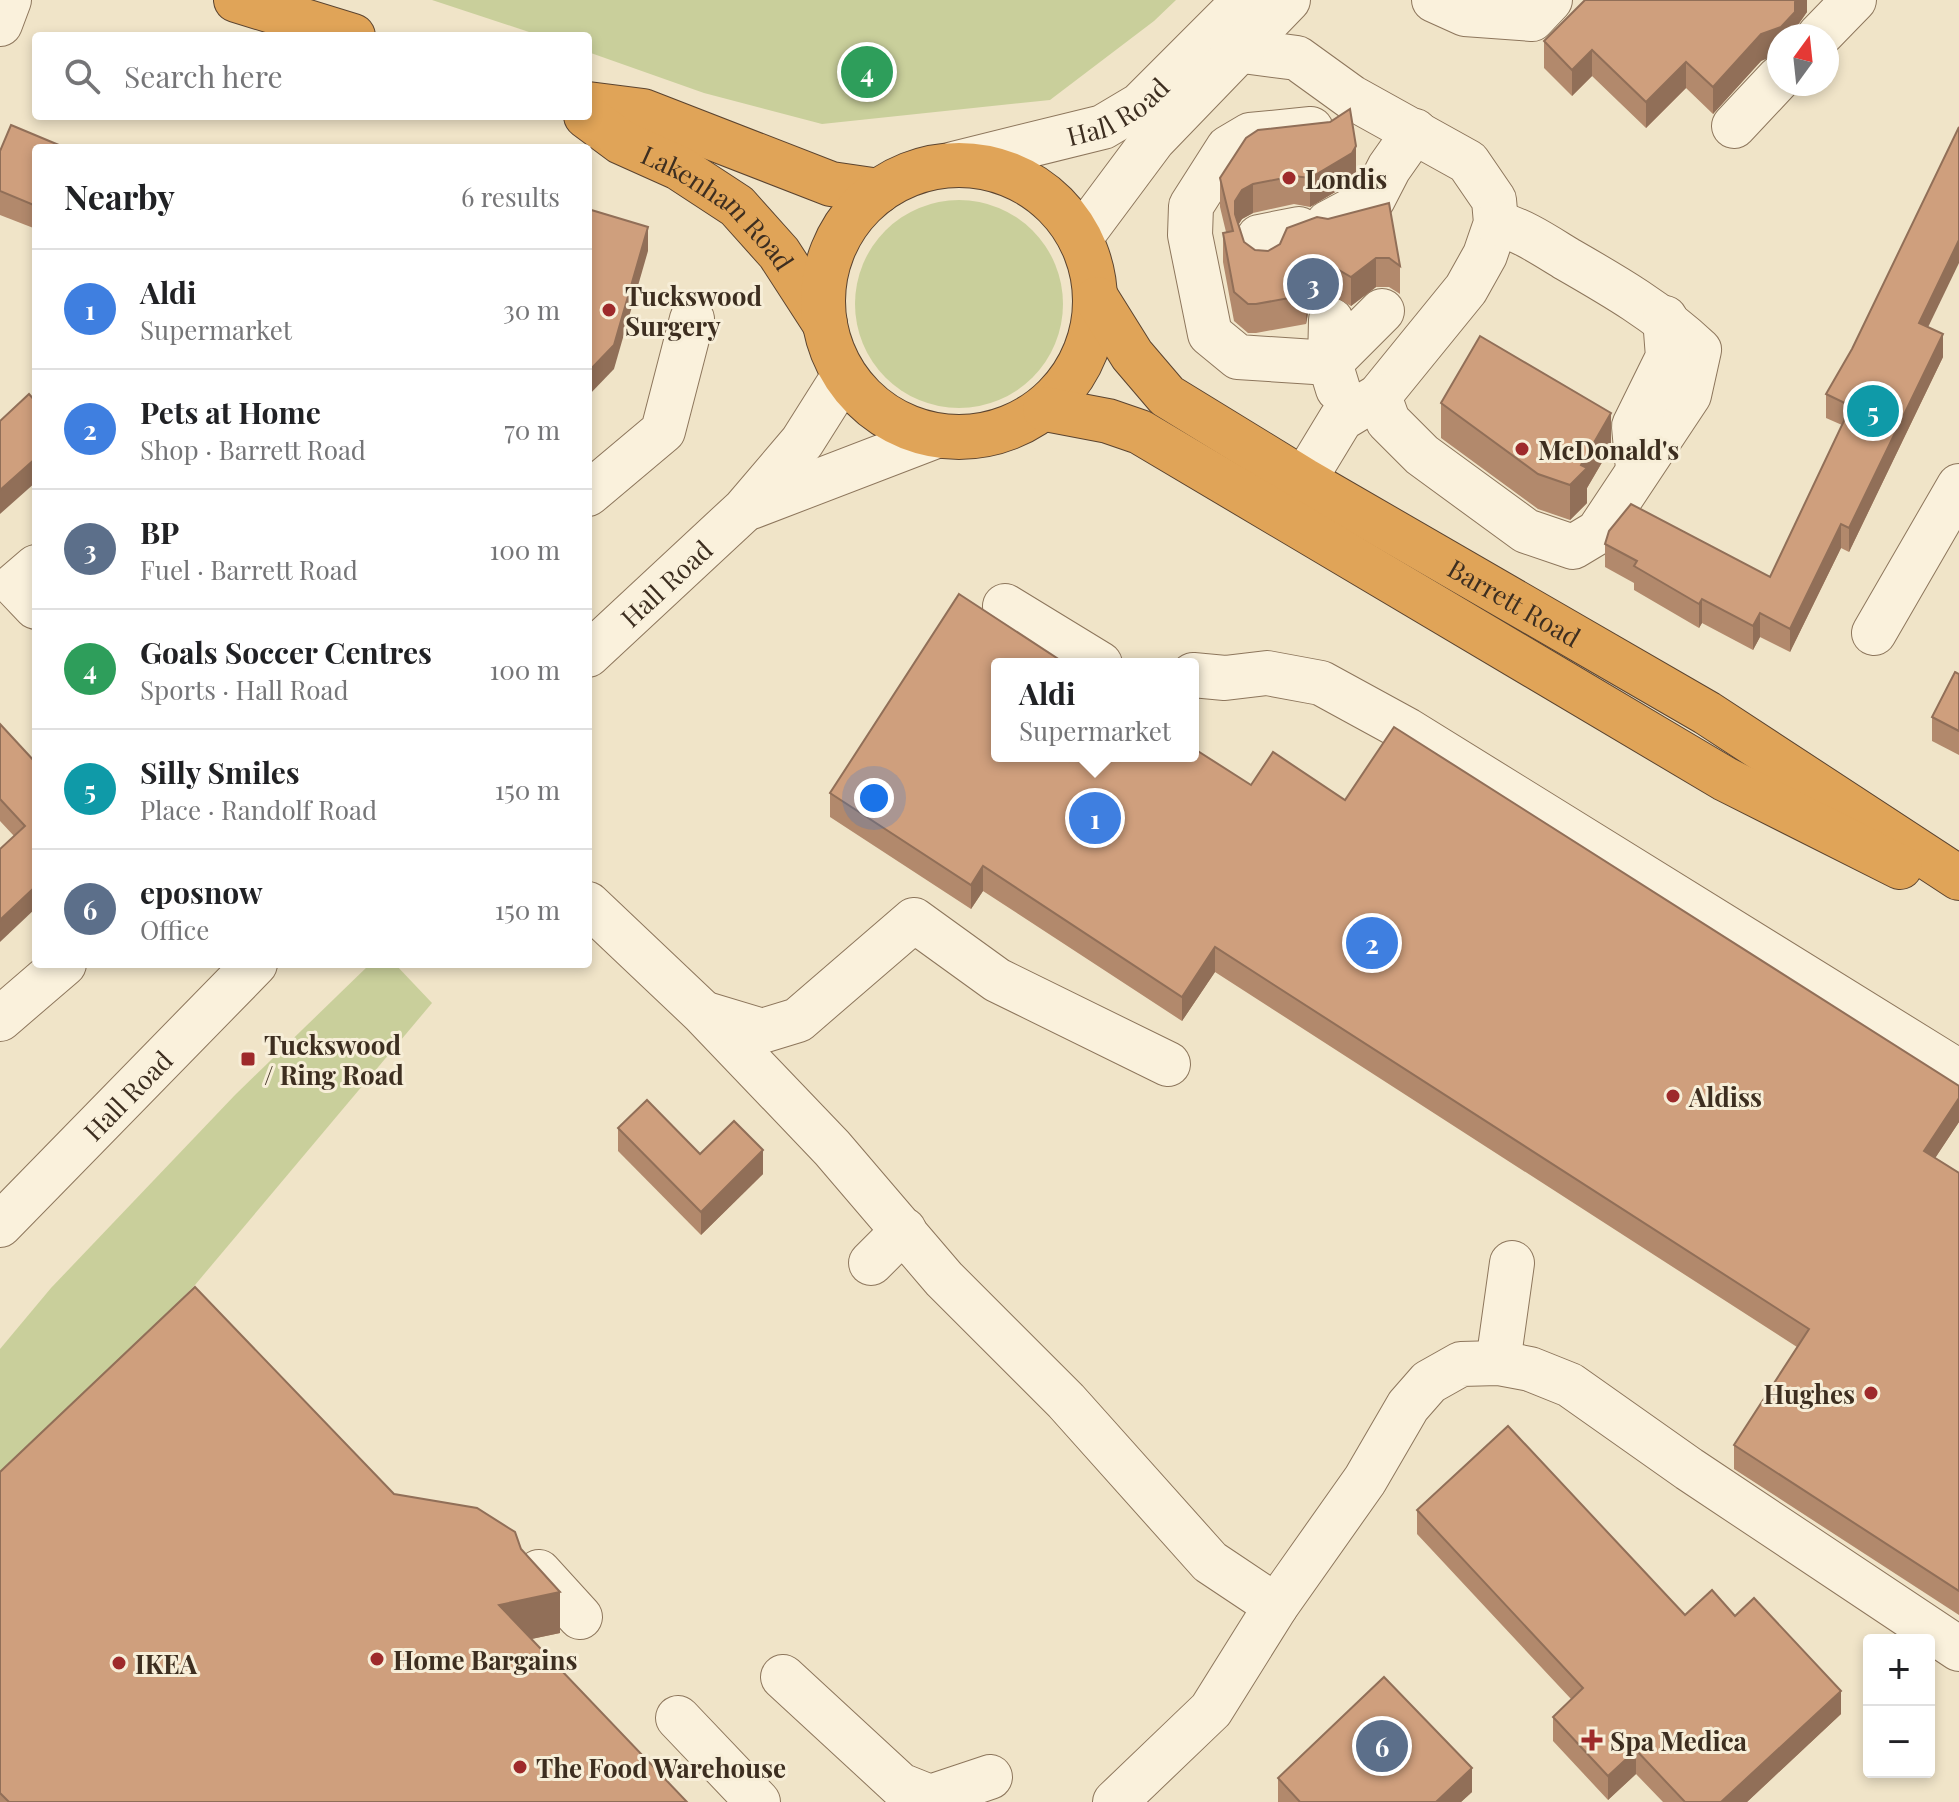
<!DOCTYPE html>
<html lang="en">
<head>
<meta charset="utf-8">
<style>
  body { margin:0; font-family:"Playfair Display",serif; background:#f2f2f2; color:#202124 }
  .controls { position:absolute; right:24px; bottom:24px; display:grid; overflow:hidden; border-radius:8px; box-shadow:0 4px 12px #0003 }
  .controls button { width:72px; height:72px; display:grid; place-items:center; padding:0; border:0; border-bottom:2px solid #e0e0e0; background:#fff; color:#202124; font:40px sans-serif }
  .compass { position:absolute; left:1767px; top:24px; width:72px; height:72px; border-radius:50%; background:#fff; box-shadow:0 4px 12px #0003; rotate:15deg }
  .you { position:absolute; left:874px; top:798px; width:28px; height:28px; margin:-20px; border:6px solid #fff; border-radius:50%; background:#1a73e8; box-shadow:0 0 0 12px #1a73e833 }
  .badge { display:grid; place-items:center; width:52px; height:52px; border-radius:50%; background:#0f766e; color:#fff; font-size:26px; font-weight:700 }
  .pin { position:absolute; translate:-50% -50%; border:4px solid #fff; box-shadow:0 2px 8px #0006 }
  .popup { position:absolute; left:991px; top:658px; width:208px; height:104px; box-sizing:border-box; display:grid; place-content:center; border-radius:8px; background:#fff; filter:drop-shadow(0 2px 6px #0005); font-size:26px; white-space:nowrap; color:#757577 }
  .popup b { font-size:30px; color:#202124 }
  .popup::after { content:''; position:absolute; left:50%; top:100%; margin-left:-16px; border:16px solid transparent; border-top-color:#fff }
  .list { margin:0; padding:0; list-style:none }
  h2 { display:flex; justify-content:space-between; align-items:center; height:104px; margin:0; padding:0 32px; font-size:34px }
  h2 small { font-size:26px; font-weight:400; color:#757577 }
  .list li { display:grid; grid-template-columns:52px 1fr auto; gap:24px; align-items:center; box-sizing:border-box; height:120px; padding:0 32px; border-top:2px solid #e0e0e0 }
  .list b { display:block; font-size:30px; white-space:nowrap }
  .list p { margin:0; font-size:26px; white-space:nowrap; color:#757577 }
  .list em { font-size:26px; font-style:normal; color:#757577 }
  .icon { flex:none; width:44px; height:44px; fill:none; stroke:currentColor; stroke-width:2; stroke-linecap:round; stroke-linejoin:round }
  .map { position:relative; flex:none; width:1959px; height:1802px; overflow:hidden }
  .search { position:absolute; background:#fff; box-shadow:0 4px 12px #0003; left:32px; top:32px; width:560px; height:88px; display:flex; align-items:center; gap:20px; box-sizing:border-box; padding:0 28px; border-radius:8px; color:#757577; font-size:30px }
  .panel { position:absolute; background:#fff; box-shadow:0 4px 12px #0003; left:32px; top:144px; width:560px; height:824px; border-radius:8px }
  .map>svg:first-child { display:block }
  .green { fill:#c9cf9b }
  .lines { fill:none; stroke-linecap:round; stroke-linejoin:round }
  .minor-casing { stroke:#8d765c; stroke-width:46 }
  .highway-casing { stroke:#5b4430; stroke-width:46 }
  .minor { stroke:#faf1dc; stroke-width:44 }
  .highway { stroke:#e0a458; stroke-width:44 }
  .wall { fill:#b2896c }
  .shaded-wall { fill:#916f58 }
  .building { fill:#cf9f7d; stroke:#916f58; stroke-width:2 }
  .poi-dot { fill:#9e2a2b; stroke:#f7eed8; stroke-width:3 }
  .labels { text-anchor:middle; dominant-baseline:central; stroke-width:6; stroke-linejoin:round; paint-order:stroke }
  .street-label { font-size:26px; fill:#3d2e20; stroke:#f7eed8 }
  .poi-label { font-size:26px; font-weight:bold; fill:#3d2e20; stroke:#f7eed8; text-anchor:start }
</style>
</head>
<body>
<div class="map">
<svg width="1959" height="1802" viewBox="0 0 1959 1802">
  <rect width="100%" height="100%" fill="#f0e4c8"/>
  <g class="green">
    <path d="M432 0H1176L1154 21 1050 100 822 124 704 93 588 52V36H541Z"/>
    <circle cx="959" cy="304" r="104"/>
    <path d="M370 964H395L432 1003 195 1285 0 1485V1349L51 1288 235 1095Z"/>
  </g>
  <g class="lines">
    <defs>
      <g id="minor">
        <path d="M1434 0 1465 14 1532 19 1550 0"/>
        <path d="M0 24 9 0"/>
        <path d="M1819 36 1854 0"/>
        <path d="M1243 51 1297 58 1351 97 1468 162 1494 200 1496 223 1485 255 1466 289 1379 396 1341 419 1304 480"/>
        <path d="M1734 126 1779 78"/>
        <path d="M1311 129 1250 135 1228 148 1191 206 1190 235 1210 334 1238 357 1330 363"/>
        <path id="s1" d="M953 164 1103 127 1140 105 1245 0"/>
        <path d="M1328 223 1373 199 1389 168 1415 131"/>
        <path d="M1080 238 1153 140 1288 0"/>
        <path d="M1263 255 1259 237 1299 229"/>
        <path d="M1331 320 1330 363 1338 389"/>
        <path d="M1330 363 1382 311"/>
        <path d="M1379 396 1388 421 1422 455 1526 531 1573 547 1598 532 1689 395 1699 350C1659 312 1614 286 1567 259 1544 245 1522 230 1496 223"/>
        <path d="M1637 460 1634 426 1668 357 1665 318"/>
        <path d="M588 494 663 431 692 319"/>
        <path d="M751 507 936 436"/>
        <path d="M36 567 15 585 36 607"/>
        <path d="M1005 606 1100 664"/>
        <path d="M1874 633 1959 486"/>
        <path id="s2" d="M588 655 745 509 802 442 843 377"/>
        <path d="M1193 675 1225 678 1267 673 1321 683 1407 730 1959 1072"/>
        <path d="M588 904 703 1013 832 1148 944 1279 1066 1401 1210 1562 1276 1606"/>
        <path d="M706 1014 762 1031 798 1020 914 920 997 980 1168 1064"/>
        <path d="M0 1019 64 964"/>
        <path id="s3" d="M0 1225 255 964"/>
        <path d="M871 1263 904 1230"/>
        <path d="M1498 1363 1512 1263"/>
        <path d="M539 1572 580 1617"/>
        <path d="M783 1677 900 1785 930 1797 990 1777"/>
        <path d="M678 1718 758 1802"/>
        <path d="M1115 1802 1211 1710 1276 1606 1365 1480 1408 1406 1429 1382 1461 1364 1498 1363 1530 1369 1570 1385 1689 1469 1959 1649"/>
      </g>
      <g id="highway">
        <path d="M236 0 353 36"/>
        <path d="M588 104 643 111 831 184 879 191"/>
        <path id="s4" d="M586 116 621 142 679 168 737 206 779 253 825 324"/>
        <circle cx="959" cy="301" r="136"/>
        <path id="s5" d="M1097 299 1132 355 1167 396 1304 480 1707 713 1959 878"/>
        <path d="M1045 409 1108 421 1140 432 1725 779 1900 867"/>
      </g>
    </defs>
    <use href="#minor" class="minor-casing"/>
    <use href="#highway" class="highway-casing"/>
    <use href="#minor" class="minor"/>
    <use href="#highway" class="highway"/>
  </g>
  <g class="wall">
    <path d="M1807 0V12L1795 29 1761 61 1713 114 1686 88 1646 128 1592 76 1572 96 1544 68V41Z"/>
    <path d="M36 148V229L0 215V151Z"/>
    <path d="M1356 174 1352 182 1310 207 1294 204 1253 213 1242 219 1238 225 1244 242 1255 250 1268 251 1328 219 1400 266V294L1389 287H1376L1351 306 1332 295 1320 298 1309 308 1306 324 1256 333H1248L1234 321 1223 262V233L1226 232 1220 207V178Z"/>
    <path d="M1929 327 1943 357 1849 552 1841 548 1790 652 1760 637 1753 650 1702 623 1699 628 1634 590V583L1605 567V544L1770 577 1842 425 1826 418V394Z"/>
    <path d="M1441 403 1611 447 1587 488V503L1570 520 1538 509 1441 438Z"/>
    <path d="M1959 674V755L1932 741V717Z"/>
    <path d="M0 724 36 763V908L14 836 0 821Z"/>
    <path d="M1251 785 1345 800 1959 1086V1122L1935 1158 1959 1173V1615L1734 1469V1445L1797 1347 1215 972 1182 1021 983 891 971 909 830 817V793Z"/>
    <path d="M618 1128 700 1154 763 1174 701 1235 618 1151Z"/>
    <path d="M0 1472 394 1494 521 1549 560 1633 531 1639 687 1802H0Z"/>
    <path d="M1417 1510 1685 1615 1735 1616 1841 1714 1747 1802H1663L1636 1774 1608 1800 1553 1741V1717L1571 1699 1417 1534Z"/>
    <path d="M1278 1778 1472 1792 1461 1802H1278Z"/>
  </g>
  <g class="shaded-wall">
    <path d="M1797 0H1807V12L1795 29V36H1779V54L1761 61 1713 114V87L1761 34Z"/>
    <path d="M1592 50V76L1572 96V70Z"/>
    <path d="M1686 62V88L1646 128V102Z"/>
    <path d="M1356 146V174L1352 182 1310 207V178Z"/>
    <path d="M1253 184V213L1242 219 1235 230V201L1242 190Z"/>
    <path d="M648 227V251L614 369 588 396V372Z"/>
    <path d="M1959 240V263L1919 346V323Z"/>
    <path d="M1376 258V287L1351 306V277Z"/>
    <path d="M1332 266V295L1320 298 1309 308 1306 324V295L1309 279 1320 269Z"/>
    <path d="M1943 334V357L1849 552V528Z"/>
    <path d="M1611 413V447L1587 488V503L1570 520V485Z"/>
    <path d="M36 458V482L0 514V490Z"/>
    <path d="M1841 524V548L1790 652V629Z"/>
    <path d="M1702 599V623L1699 628V604Z"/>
    <path d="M1760 613V637L1753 650V626Z"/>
    <path d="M983 866V891L971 909V885Z"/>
    <path d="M36 886V908L0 942V920Z"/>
    <path d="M1215 947V972L1182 1021V997Z"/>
    <path d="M1959 1098V1122L1924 1175V1151Z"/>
    <path d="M763 1150V1174L701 1235V1212Z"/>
    <path d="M560 1592V1633L499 1646V1605Z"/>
    <path d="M1841 1691V1714L1747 1802H1721Z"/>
    <path d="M1636 1750V1774L1608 1800V1776Z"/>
    <path d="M1472 1768V1792L1461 1802H1436Z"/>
  </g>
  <g class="building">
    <path d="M1585 0H1797L1795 2V12L1781 27 1761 34 1713 87 1686 62 1646 102 1592 50 1572 70 1544 41Z"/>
    <path d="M1350 109 1356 146 1352 153 1310 178 1294 176 1253 184 1242 190 1235 201V214L1244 242 1255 250 1268 251 1280 244 1287 228 1317 217 1328 219 1389 203 1400 266 1389 258H1376L1351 277 1332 266 1320 269 1309 279 1306 295 1256 304H1248L1234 292 1223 233 1233 231 1220 178 1246 138 1258 130 1330 122Z"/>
    <path d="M11 125 66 148H36V206L0 191V151Z"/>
    <path d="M1959 127V240L1919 323 1943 334 1849 528 1841 524 1790 629 1760 613 1753 626 1702 599 1699 604 1634 566 1637 561 1605 544 1609 531 1631 504 1770 577 1851 406 1826 394 1852 349Z"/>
    <path d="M588 209 648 227 614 345 588 372Z"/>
    <path d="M1480 336 1611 413 1581 465 1587 468 1570 485 1538 474 1441 403Z"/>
    <path d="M29 394 36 402V458L0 490V421Z"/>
    <path d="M959 594 1066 664H997V756H1193V748L1251 785 1273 752 1345 800 1394 727 1959 1086V1098L1924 1151 1959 1173V1591L1734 1445 1809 1329 1215 947 1182 997 983 866 971 885 830 793Z"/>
    <path d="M1955 672 1959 674V731L1932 717Z"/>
    <path d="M0 724 36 763V886L0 920V849L25 826 0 799Z"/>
    <path d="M647 1100 700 1154 734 1121 763 1150 701 1212 618 1128Z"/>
    <path d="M195 1287 394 1494 477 1508 515 1532 521 1549 560 1592 499 1605 687 1802H9L0 1793V1472Z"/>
    <path d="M1508 1426 1685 1615 1712 1590 1735 1616 1754 1598 1841 1691 1721 1802H1685L1636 1750 1608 1776 1553 1717 1583 1688 1417 1510Z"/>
    <path d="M1384 1677 1472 1768 1436 1802H1300L1278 1778Z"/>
  </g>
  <g class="poi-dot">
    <circle cx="1289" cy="178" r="8"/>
    <circle cx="609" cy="310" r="8"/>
    <circle cx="1522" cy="449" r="8"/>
    <rect x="240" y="1051" width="16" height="16" rx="4"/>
    <circle cx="1673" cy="1096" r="8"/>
    <circle cx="1871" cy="1393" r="8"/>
    <circle cx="377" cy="1659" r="8"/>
    <circle cx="119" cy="1663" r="8"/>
    <path d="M1588 1728h8v8h8v8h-8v8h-8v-8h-8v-8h8z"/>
    <circle cx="520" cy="1767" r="8"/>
  </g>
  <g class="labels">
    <g class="street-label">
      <text stroke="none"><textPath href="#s1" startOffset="174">Hall Road</textPath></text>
      <text stroke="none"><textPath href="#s4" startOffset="162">Lakenham Road</textPath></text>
      <text stroke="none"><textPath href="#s2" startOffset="106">Hall Road</textPath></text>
      <text stroke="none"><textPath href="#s5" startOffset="524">Barrett Road</textPath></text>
      <text stroke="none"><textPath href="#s3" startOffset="182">Hall Road</textPath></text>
    </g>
    <g class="poi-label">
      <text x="1305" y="178">Londis</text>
      <text x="625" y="295">Tuckswood<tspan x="625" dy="30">Surgery</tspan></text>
      <text x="1538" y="449">McDonald's</text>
      <text x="264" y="1044">Tuckswood<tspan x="264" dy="30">/ Ring Road</tspan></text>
      <text x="1689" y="1096">Aldiss</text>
      <text x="1855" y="1393" text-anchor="end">Hughes</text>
      <text x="393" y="1659">Home Bargains</text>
      <text x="135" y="1663">IKEA</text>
      <text x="1610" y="1740">Spa Medica</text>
      <text x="536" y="1767">The Food Warehouse</text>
    </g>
  </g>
</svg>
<div class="controls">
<button>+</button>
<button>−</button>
</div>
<svg class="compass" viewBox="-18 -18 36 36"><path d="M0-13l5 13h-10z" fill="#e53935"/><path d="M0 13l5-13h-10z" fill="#757577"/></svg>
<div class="you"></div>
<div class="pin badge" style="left:1095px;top:818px;background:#3f7fe0">1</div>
<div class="popup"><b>Aldi</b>Supermarket</div>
<div class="pin badge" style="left:1372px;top:943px;background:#3f7fe0">2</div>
<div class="pin badge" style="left:1313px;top:284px;background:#5c6f8a">3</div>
<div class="pin badge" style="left:867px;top:72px;background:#2e9e5b">4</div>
<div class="pin badge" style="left:1873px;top:411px;background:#0f9aa8">5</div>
<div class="pin badge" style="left:1382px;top:1746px;background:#5c6f8a">6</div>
<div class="search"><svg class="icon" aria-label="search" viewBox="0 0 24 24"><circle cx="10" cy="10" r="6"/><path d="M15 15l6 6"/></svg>Search here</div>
<section class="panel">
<h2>Nearby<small>6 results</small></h2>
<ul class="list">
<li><span class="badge" style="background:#3f7fe0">1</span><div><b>Aldi</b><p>Supermarket</p></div><em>30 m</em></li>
<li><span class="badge" style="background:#3f7fe0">2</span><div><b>Pets at Home</b><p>Shop · Barrett Road</p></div><em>70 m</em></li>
<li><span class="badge" style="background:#5c6f8a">3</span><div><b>BP</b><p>Fuel · Barrett Road</p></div><em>100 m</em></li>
<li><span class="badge" style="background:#2e9e5b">4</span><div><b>Goals Soccer Centres</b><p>Sports · Hall Road</p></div><em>100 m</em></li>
<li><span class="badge" style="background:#0f9aa8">5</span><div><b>Silly Smiles</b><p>Place · Randolf Road</p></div><em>150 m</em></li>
<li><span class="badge" style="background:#5c6f8a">6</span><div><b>eposnow</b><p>Office</p></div><em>150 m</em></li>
</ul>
</section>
</div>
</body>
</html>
